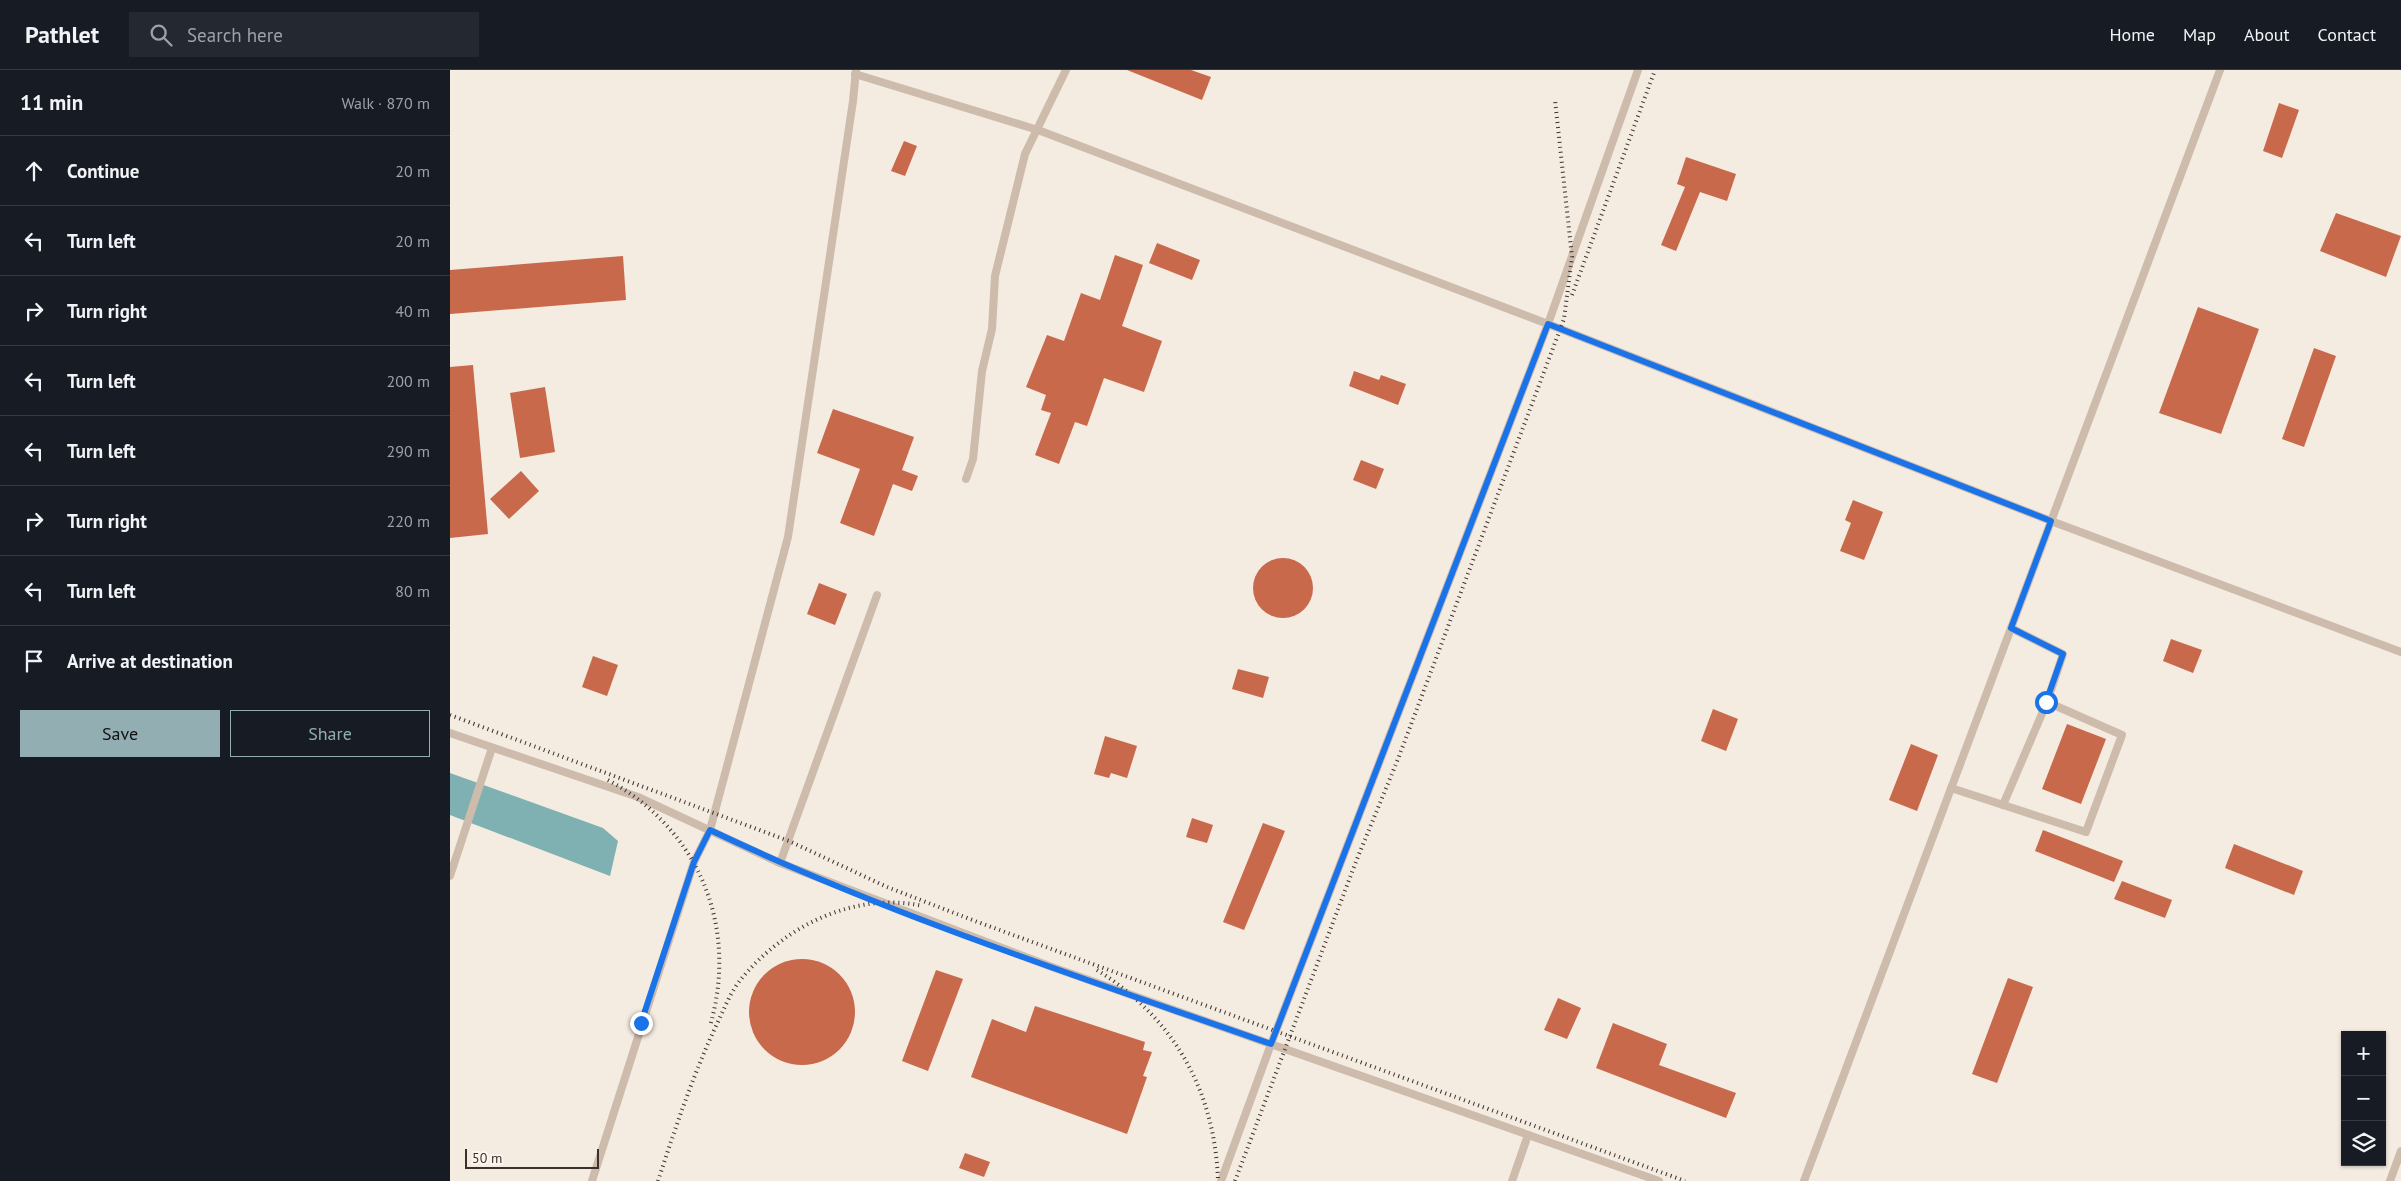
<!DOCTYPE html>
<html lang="en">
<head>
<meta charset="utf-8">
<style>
  body { margin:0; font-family:"PT Sans",sans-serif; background:#242831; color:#f1f3f6 }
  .controls { position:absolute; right:15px; bottom:15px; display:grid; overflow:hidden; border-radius:0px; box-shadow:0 1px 4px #0004 }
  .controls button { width:45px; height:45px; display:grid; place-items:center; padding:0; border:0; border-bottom:1px solid #363941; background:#171b24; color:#f1f3f6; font:25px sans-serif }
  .scale { position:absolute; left:15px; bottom:12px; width:134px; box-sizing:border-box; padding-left:5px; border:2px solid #3b302b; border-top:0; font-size:14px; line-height:18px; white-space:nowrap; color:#3b302b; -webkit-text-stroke:4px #fbf5ee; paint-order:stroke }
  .stop { position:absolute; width:15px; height:15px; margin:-11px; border:4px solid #1a73e8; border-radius:50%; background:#fff }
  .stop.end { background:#1a73e8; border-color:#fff; box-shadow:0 1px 5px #0008 }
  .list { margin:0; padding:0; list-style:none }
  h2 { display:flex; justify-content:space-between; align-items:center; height:65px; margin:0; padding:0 20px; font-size:21px }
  h2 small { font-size:16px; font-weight:400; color:#9ea1a6 }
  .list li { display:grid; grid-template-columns:32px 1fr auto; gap:15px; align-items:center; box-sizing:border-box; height:70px; padding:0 20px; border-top:1px solid #363941 }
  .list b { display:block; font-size:19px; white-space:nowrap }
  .list em { font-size:16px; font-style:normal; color:#9ea1a6 }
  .actions { display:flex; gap:10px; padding:15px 20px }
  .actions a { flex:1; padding:11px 0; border:1px solid #92aeb2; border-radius:0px; text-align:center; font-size:18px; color:#92aeb2 }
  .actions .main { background:#92aeb2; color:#111 }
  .icon { flex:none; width:28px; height:28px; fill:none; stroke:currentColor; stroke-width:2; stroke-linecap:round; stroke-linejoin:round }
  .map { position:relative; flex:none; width:1951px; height:1111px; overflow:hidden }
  header { display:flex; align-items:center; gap:30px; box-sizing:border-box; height:70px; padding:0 25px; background:#171b24; border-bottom:1px solid #363941 }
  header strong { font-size:24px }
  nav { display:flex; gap:28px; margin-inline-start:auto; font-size:18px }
  .search { width:350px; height:45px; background:#242831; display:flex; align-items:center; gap:12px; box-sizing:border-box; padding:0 18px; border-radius:0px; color:#9ea1a6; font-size:19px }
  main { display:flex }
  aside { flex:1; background:#171b24 }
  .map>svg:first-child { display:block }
  .water { fill:#7fb0b2 }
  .building { fill:#c8694b }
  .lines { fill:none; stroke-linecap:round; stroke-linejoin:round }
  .service { stroke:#cdbbac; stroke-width:8 }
  .rail { stroke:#3b302b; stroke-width:4; stroke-dasharray:1 4; stroke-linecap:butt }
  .route { stroke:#1a73e8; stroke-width:6 }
</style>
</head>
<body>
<header>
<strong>Pathlet</strong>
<div class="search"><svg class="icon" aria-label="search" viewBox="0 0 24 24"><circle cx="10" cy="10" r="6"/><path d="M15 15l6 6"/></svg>Search here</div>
<nav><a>Home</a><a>Map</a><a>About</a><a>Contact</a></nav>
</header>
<main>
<aside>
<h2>11 min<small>Walk · 870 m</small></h2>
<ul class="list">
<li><svg class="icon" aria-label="ahead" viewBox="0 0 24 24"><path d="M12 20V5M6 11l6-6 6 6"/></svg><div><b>Continue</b></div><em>20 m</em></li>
<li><svg class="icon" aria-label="left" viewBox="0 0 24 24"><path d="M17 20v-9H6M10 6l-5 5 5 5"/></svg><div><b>Turn left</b></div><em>20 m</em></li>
<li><svg class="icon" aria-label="right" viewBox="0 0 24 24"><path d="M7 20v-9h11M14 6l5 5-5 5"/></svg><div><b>Turn right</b></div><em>40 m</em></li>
<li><svg class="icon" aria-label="left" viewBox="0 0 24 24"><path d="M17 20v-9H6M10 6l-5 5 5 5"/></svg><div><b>Turn left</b></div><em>200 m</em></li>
<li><svg class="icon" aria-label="left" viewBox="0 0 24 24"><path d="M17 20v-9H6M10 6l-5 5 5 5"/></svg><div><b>Turn left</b></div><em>290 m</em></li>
<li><svg class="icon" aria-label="right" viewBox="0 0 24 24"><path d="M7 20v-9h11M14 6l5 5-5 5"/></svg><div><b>Turn right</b></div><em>220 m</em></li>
<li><svg class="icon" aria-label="left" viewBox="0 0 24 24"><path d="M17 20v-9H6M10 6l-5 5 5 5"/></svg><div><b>Turn left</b></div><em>80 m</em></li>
<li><svg class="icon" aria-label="arrive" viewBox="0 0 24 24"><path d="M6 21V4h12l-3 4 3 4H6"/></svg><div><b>Arrive at destination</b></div></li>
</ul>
<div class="actions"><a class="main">Save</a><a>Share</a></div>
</aside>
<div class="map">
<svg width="1951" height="1111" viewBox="0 0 1951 1111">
  <rect width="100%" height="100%" fill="#f4ebe1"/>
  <path class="water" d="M0 703 153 758 168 771 160 806 0 745Z"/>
  <g class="building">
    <path d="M677 0H741L761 7 752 30Z"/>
    <path d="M1829 33 1849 40 1832 88 1813 81Z"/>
    <path d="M454 71 467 76 455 106 441 101Z"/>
    <path d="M1236 87 1286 104 1277 131 1250 122 1226 181 1211 175 1235 117 1227 114Z"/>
    <path d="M1886 143 1951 166 1936 207 1870 181Z"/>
    <path d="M707 173 750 190 742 210 699 193Z"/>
    <path d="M665 185 693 195 672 256 712 271 694 322 654 308 637 356 625 352 609 394 585 385 601 343 591 340 596 325 576 317 597 265 614 271 631 223 650 230Z"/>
    <path d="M173 186 176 230 0 244V200Z"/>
    <path d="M1748 237 1809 259 1771 364 1709 343Z"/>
    <path d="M1864 278 1886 286 1854 377 1832 369Z"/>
    <path d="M23 295 38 464 0 468V297Z"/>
    <path d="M904 301 929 310 931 305 956 314 948 335 899 316Z"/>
    <path d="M95 317 105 382 70 388 60 323Z"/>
    <path d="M383 339 464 367 452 400 468 406 462 421 443 414 424 466 390 453 410 399 367 383Z"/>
    <path d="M911 390 934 399 926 419 903 410Z"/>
    <path d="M71 401 89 421 59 449 40 429Z"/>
    <path d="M1403 430 1433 442 1414 490 1390 481 1401 453 1395 450Z"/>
    <circle cx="833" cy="518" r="30"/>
    <path d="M369 513 397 524 385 555 357 544Z"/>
    <path d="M1721 569 1752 580 1743 603 1713 591Z"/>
    <path d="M143 586 168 595 157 626 132 617Z"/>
    <path d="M788 599 819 607 813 628 782 619Z"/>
    <path d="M1263 639 1288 649 1276 681 1251 671Z"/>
    <path d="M1617 654 1656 669 1631 734 1592 719Z"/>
    <path d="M655 666 687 676 677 708 661 703 659 708 644 704Z"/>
    <path d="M1461 674 1488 685 1467 741 1439 730Z"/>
    <path d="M742 748 763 755 757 773 736 767Z"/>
    <path d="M813 753 835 761 794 860 773 852Z"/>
    <path d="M1593 760 1673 791 1664 812 1585 781Z"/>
    <path d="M1784 774 1853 801 1844 825 1775 798Z"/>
    <path d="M1672 811 1722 830 1715 848 1664 829Z"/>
    <circle cx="352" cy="942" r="53"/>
    <path d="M486 900 513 909 478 1001 452 991Z"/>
    <path d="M1558 908 1583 917 1547 1013 1522 1004Z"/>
    <path d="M1108 928 1131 938 1117 969 1094 960Z"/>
    <path d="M585 936 695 972 693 980 702 982 693 1006 697 1007 677 1064 521 1007 542 949 576 962Z"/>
    <path d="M1163 953 1217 974 1209 995 1286 1023 1276 1048 1146 998Z"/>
    <path d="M515 1083 540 1092 534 1107 509 1098Z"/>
  </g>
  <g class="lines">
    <g class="service">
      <path d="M405 4 588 60 1098 254 1601 451 1951 582"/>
      <path d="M516 409 523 389 532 301 542 259 545 206 575 84 616 0"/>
      <path d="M0 663 188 727 330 793 602 897 1209 1111"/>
      <path d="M1501 718 1636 762 1672 665 1597 632"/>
      <path d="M1553 735 1597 632 1613 584 1561 558"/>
      <path d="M330 793 427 525"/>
      <path d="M0 806 42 678"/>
      <path d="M142 1111 244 792 260 760 338 467 403 31 406 0"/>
      <path d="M771 1111 821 974 1098 254 1188 0"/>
      <path d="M1062 1111 1078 1065"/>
      <path d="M1354 1111 1770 0"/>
      <path d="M1940 1111 1951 1081"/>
    </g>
    <g class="rail">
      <path d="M1122 225 1205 0"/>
      <path d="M0 645 339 771 437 817 525 851 1235 1111"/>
      <path d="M158 710C249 759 289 857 260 956"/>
      <path d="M647 900C724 948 765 1021 768 1111"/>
      <path d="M208 1111C225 1059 242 1008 265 958 273 942 280 922 292 908 335 856 405 821 473 836"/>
      <path d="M785 1111 907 789 948 689 1114 249 1122 187 1105 30"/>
    </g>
  </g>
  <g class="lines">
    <path class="route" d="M191 953 244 792 260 760C441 846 633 908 821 974L1098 254 1601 451 1561 558 1613 584 1596 632"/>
  </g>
</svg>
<div class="controls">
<button>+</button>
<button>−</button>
<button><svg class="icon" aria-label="layers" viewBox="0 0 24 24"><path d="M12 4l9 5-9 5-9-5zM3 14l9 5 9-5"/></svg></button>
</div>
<div class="scale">50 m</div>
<div class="stop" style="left:1596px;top:632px"></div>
<div class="stop end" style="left:191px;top:953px"></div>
</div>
</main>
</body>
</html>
